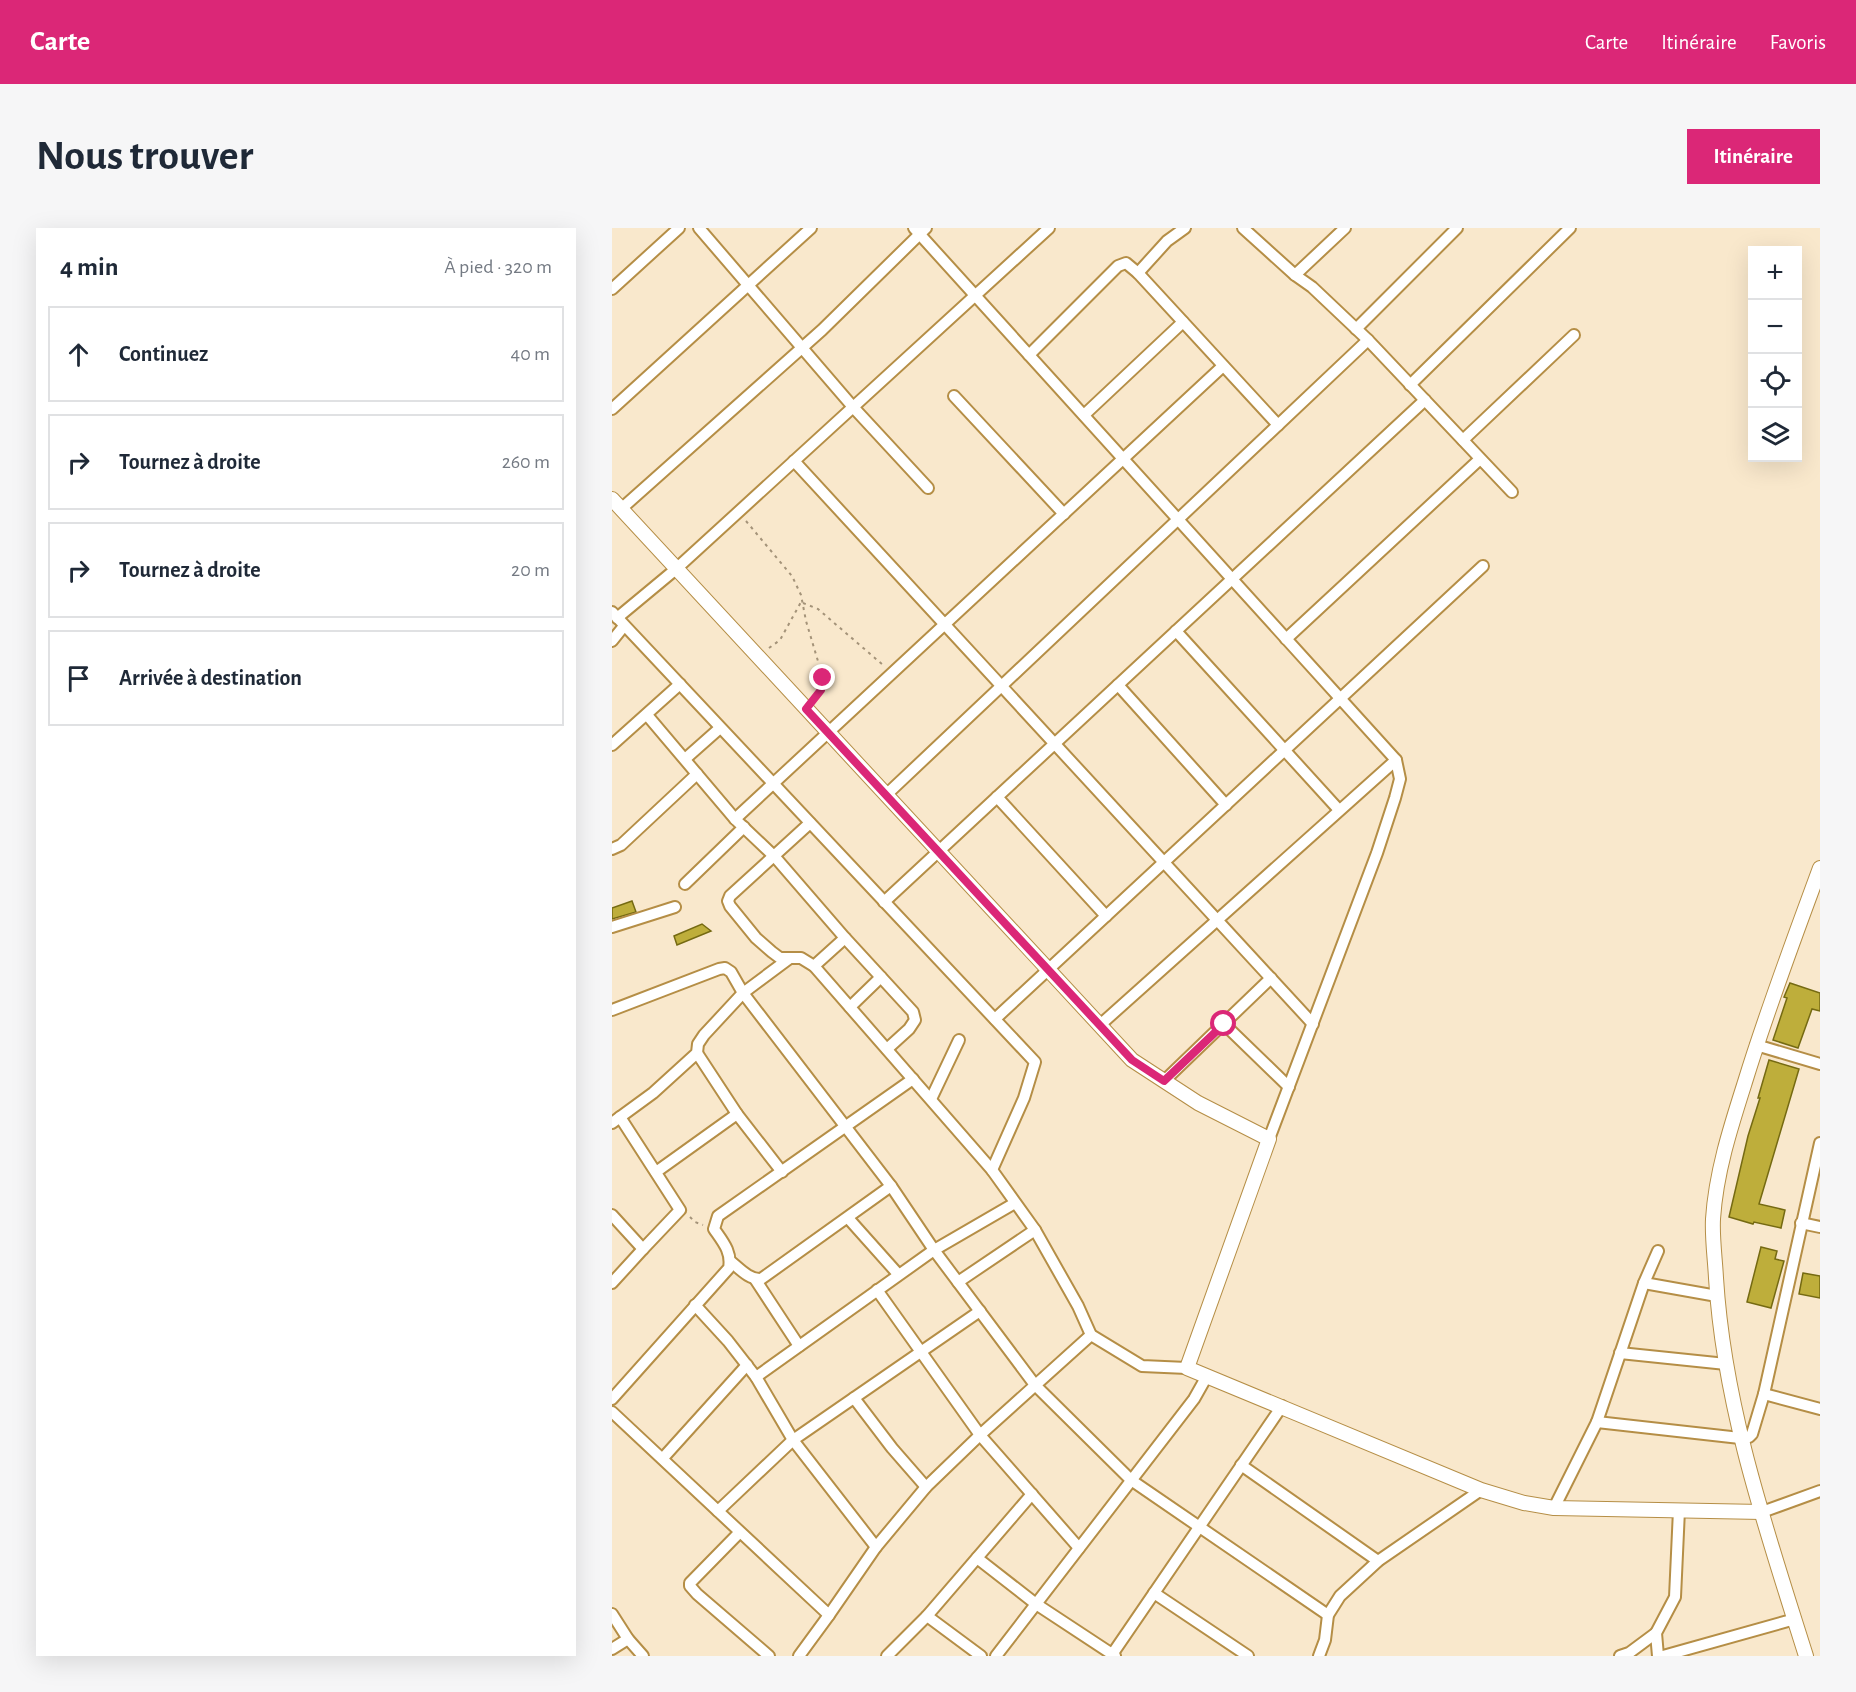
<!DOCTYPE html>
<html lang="fr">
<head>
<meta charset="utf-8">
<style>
  body { margin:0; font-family:"Alegreya Sans",sans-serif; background:#f6f6f7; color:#1f2937 }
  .controls { position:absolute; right:18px; top:18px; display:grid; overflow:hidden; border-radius:0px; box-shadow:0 6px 24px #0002 }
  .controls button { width:54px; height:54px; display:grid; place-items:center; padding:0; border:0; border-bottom:2px solid #e0e1e3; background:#fff; color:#1f2937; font:30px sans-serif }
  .stop { position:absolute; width:18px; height:18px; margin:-14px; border:4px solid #db2777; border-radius:50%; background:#fff }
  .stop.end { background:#db2777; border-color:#fff; box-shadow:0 2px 6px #0008 }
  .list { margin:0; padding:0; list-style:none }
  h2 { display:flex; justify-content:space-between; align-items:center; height:78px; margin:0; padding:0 24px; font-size:26px }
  h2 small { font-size:20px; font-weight:400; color:#747a83 }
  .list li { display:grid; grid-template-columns:39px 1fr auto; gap:18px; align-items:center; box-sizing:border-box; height:96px; margin:0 12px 12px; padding:0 12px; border:2px solid #e0e1e3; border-radius:0px }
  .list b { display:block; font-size:22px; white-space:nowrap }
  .list em { font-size:20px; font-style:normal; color:#747a83 }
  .icon { flex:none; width:33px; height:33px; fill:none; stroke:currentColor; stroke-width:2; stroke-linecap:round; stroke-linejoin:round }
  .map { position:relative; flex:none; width:1208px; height:1428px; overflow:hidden; border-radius:0px }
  header { display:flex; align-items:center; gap:36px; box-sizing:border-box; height:84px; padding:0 30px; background:#db2777; color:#fff }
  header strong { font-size:28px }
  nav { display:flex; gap:33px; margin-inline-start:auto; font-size:21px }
  .intro { display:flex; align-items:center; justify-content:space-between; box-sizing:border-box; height:144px; padding:0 36px }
  h1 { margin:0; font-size:42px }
  .button { padding:15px 27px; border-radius:0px; background:#db2777; color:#fff; font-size:21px; font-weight:700 }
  main { display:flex; gap:36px; padding:0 36px }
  aside { flex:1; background:#fff; border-radius:0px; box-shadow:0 6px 24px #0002 }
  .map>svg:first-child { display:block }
  .building { fill:#beae3b; stroke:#756a12; stroke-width:1.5 }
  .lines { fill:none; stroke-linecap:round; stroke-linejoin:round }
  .minor-casing { stroke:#b58e46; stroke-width:14 }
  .tertiary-casing { stroke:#b58e46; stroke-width:16 }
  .path { stroke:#a49379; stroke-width:2; stroke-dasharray:3 4.5; stroke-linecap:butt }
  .minor { stroke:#fff; stroke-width:10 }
  .tertiary { stroke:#fff; stroke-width:14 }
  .route { stroke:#db2777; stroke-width:8 }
</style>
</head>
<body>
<header>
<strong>Carte</strong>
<nav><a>Carte</a><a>Itinéraire</a><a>Favoris</a></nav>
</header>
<div class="intro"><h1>Nous trouver</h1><a class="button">Itinéraire</a></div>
<main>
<aside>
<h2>4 min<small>À pied · 320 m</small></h2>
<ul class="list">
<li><svg class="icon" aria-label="ahead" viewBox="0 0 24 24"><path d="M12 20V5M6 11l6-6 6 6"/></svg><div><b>Continuez</b></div><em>40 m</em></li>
<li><svg class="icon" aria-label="right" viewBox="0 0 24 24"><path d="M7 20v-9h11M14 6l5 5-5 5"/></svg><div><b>Tournez à droite</b></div><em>260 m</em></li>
<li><svg class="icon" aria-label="right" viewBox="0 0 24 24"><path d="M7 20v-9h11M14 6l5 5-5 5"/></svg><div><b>Tournez à droite</b></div><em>20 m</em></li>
<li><svg class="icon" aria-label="arrive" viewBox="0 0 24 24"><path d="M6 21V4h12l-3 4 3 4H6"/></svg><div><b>Arrivée à destination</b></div></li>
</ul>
</aside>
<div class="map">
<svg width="1208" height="1428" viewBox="0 0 1208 1428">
  <rect width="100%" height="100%" fill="#f9e8cc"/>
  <g class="building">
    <path d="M20 673 24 684 0 691V680Z"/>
    <path d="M90 696 99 703 65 717 62 708Z"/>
    <path d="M1178 755 1208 765V783L1200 781 1186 820 1161 812 1175 770 1172 769Z"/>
    <path d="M1157 832 1187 841 1147 976 1173 982 1169 1000 1142 994 1141 996 1117 989 1136 908 1148 870H1146Z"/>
    <path d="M1149 1019 1165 1023 1163 1031 1172 1033 1159 1080 1135 1074Z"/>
    <path d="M1191 1045 1208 1048V1070L1187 1066Z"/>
  </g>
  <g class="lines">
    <defs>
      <g id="minor">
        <path d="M87 0 241 179 316 260"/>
        <path d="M302 0 784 532 788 551 783 570 765 625 657 911"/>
        <path d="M631 0 683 47 700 59 756 112 900 264"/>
        <path d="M526 45 555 13 573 0"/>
        <path d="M683 47 733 0"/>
        <path d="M0 61 67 0"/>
        <path d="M744 101 845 0"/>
        <path d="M417 127 506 38 514 35 526 45 666 197"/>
        <path d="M798 157 958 0"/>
        <path d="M342 168 452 286"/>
        <path d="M0 181 199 0"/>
        <path d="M472 187 571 94"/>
        <path d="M851 212 962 107"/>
        <path d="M182 233 701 796"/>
        <path d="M9 281 210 102 314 0"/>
        <path d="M0 384 423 834 412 870 380 942"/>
        <path d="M5 390 64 341 437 0"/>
        <path d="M564 403 727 582"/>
        <path d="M674 411 868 231"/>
        <path d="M0 413 12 398"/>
        <path d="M506 457 614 577"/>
        <path d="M35 487 123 591 163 629 233 710 301 784 303 792 297 801 275 821"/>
        <path d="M0 517 68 456"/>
        <path d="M73 531 108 500"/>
        <path d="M274 567 756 112"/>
        <path d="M385 569 494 688"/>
        <path d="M123 591 611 138"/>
        <path d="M0 621 9 617 85 546"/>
        <path d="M73 656 132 599"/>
        <path d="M272 674 813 172"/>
        <path d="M0 699 63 679"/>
        <path d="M178 730H168L160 724 144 710 118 678 116 673 118 668 198 595"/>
        <path d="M202 738 233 710"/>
        <path d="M238 779 269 749"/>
        <path d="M0 782 107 741 113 740 119 744 131 765 279 958 322 1022 423 1157 519 1252 716 1387"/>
        <path d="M383 791 871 338"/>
        <path d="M612 796 677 859"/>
        <path d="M488 797 784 532"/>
        <path d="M1144 817 1208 836"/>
        <path d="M85 825 125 886 170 944"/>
        <path d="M552 853 659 750"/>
        <path d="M319 871 347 812"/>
        <path d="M0 895 41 865 85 825 86 816 92 807 131 765 178 730H189L202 738 380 942 423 1002 466 1078 479 1107 530 1138 575 1140"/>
        <path d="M44 944 125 886"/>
        <path d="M0 987 31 1021 68 982 8 889"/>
        <path d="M236 990 286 1046"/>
        <path d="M1189 995 1208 999"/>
        <path d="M118 1033C127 1040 137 1052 149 1051L279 958"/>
        <path d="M143 1051 187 1118"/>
        <path d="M346 1054 423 1002"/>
        <path d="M0 1055 31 1021"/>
        <path d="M1032 1055 1105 1068"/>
        <path d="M265 1062 368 1207 467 1320"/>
        <path d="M83 1077 116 1113 144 1149 181 1212 264 1319"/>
        <path d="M1008 1125 1114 1136"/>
        <path d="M144 1149 322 1022 403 975"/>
        <path d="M1152 1166 1208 1181"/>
        <path d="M242 1170 280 1220 314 1259"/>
        <path d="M0 1171 117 1040C120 1024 111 1014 102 1001L106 988 301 851"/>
        <path d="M0 1184 217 1387"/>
        <path d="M985 1194 1128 1210 1137 1209 1140 1206 1152 1166 1208 915"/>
        <path d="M51 1230 135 1137"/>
        <path d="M629 1237 766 1333"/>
        <path d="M942 1280 985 1194 1032 1055 1046 1023"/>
        <path d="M106 1283 181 1212 368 1083"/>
        <path d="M1150 1284 1208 1263"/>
        <path d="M127 1305 78 1355V1358L85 1366 157 1428"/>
        <path d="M365 1330 424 1376 503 1428"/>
        <path d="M542 1365 636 1428"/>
        <path d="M0 1386 16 1411 31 1428"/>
        <path d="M315 1388 369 1428"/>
        <path d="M0 1421 16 1411"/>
        <path d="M187 1428 217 1387 264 1319 314 1259 368 1207 479 1107"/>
        <path d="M275 1428 315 1388 420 1266"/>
        <path d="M384 1428 582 1171 595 1148"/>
        <path d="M499 1428 670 1178"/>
        <path d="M707 1428 713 1412 716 1387 728 1368 766 1333 869 1262"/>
        <path d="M1008 1428 1017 1425 1044 1405"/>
        <path d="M1046 1428 1044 1405 1063 1369 1067 1282"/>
        <path d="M1051 1428 1183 1391"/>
      </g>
      <g id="tertiary">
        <path d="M0 271 520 832 586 875 657 911 575 1140 869 1262 912 1275 942 1280 1150 1284"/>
        <path d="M1194 1428C1155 1304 1112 1180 1104 1050 1103 1030 1100 1010 1101 991 1104 944 1119 898 1133 854 1155 782 1182 711 1208 640"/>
      </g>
    </defs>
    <use href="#minor" class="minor-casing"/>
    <use href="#tertiary" class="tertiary-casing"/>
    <g class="path">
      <path d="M134 293 180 348 189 367 194 393 211 450 209 462 202 470"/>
      <path d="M191 375 206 381 271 437"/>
      <path d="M157 420 168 412 189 374"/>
      <path d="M78 989 83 994 91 997"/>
    </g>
    <use href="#minor" class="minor"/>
    <use href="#tertiary" class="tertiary"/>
  </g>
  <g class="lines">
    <path class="route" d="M211 450 209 462 194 481 520 832 552 853 612 796"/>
  </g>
</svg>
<div class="controls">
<button>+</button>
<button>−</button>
<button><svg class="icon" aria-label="locate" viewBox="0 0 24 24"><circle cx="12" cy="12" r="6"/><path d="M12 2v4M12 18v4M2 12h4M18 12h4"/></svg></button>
<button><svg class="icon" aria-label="layers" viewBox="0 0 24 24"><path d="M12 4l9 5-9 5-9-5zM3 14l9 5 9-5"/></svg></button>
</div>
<div class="stop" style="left:612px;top:796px"></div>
<div class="stop end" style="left:211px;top:450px"></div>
</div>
</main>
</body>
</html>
